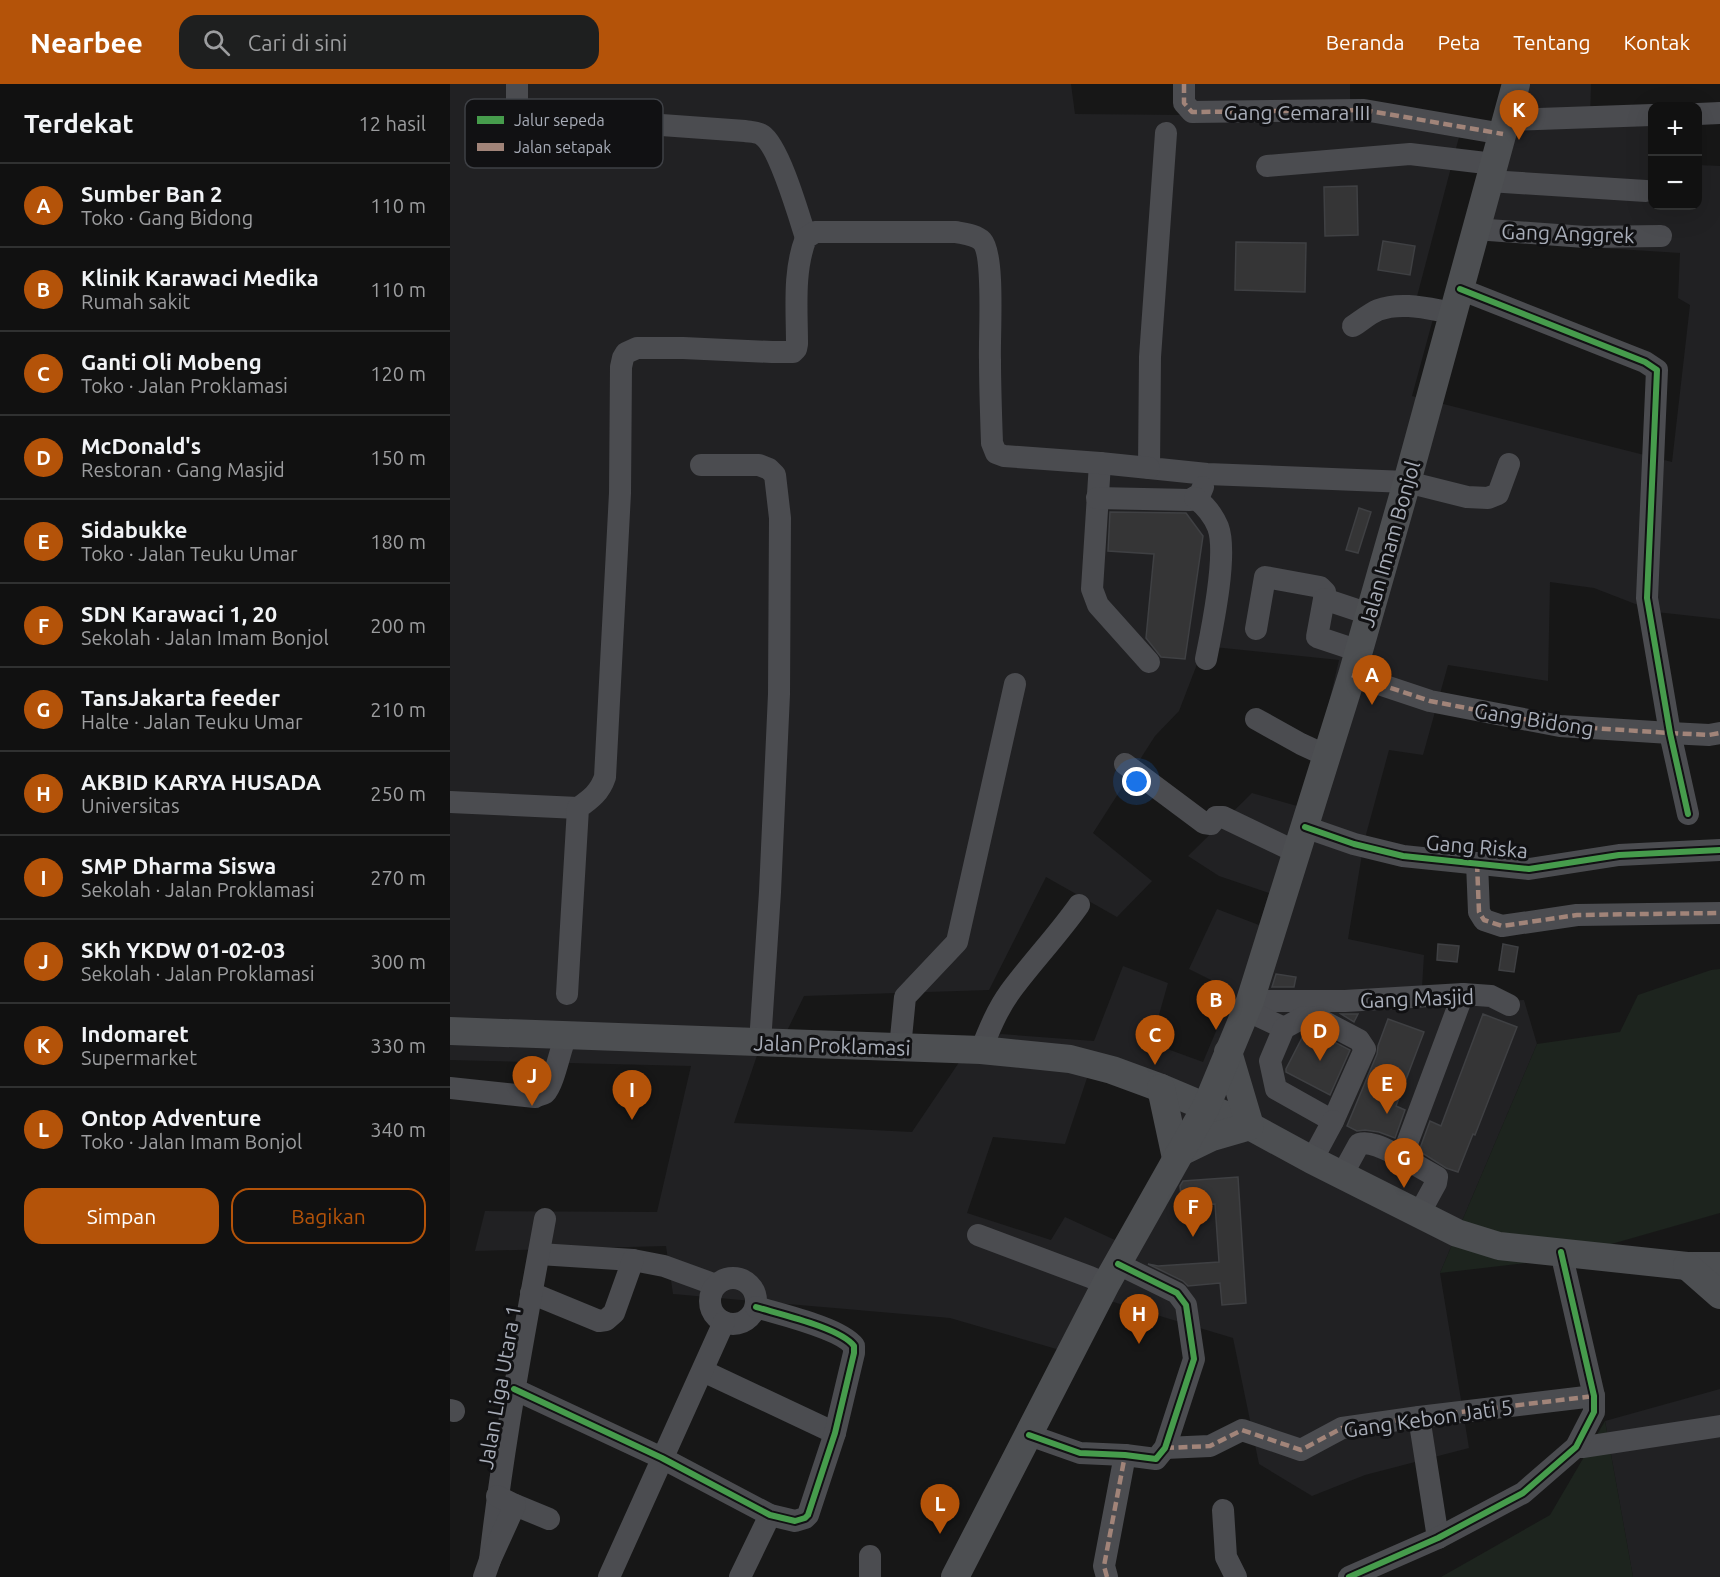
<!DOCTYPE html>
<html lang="id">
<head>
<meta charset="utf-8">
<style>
  body { margin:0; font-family:Ubuntu,sans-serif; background:#1e1f1f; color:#f1f3f6 }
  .controls { position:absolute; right:18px; top:18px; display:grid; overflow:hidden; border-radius:12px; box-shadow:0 6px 24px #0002 }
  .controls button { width:54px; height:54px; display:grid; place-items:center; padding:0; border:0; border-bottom:2px solid #303131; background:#111; color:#f1f3f6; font:30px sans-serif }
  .you { position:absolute; left:687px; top:698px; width:21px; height:21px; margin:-15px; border:4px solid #fff; border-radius:50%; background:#1a73e8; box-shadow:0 0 0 9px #1a73e833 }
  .badge { display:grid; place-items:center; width:39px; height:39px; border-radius:50%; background:#b45309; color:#fff; font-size:20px; font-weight:700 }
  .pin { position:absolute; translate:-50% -50px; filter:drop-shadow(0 2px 3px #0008) }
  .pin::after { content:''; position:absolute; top:32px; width:21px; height:18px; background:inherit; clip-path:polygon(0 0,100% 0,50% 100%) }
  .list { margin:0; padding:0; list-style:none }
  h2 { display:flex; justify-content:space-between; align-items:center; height:78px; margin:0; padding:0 24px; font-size:26px }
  h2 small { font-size:20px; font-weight:400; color:#9c9d9f }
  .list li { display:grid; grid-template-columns:39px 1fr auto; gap:18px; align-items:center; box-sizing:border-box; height:84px; padding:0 24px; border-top:2px solid #303131 }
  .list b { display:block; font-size:22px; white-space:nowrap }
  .list p { margin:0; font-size:20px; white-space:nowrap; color:#9c9d9f }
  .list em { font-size:20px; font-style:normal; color:#9c9d9f }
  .actions { display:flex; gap:12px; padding:18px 24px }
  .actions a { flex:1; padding:14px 0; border:2px solid #b45309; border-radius:18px; text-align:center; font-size:21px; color:#b45309 }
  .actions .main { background:#b45309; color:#fff }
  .icon { flex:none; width:33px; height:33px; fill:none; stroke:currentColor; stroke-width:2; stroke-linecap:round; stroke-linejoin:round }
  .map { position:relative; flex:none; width:1270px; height:1493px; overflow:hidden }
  header { display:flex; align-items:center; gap:36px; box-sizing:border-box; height:84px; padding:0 30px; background:#b45309; color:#fff }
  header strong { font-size:28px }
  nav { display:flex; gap:33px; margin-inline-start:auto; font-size:21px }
  .search { width:420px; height:54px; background:#1e1f1f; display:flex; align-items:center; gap:15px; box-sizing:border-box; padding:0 21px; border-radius:18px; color:#9c9d9f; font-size:22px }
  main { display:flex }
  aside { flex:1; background:#111 }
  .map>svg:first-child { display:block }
  .built { fill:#212123; fill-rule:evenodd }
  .green { fill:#1d241e }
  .building { fill:#353536; stroke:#3f4043; stroke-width:1.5 }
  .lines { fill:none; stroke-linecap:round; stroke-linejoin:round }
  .minor { stroke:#4b4c50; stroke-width:22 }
  .major { stroke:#4d4f52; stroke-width:28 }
  .quiet { stroke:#a18479; stroke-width:4.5; stroke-dasharray:9 4.5; stroke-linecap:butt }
  .cycleway-casing { stroke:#111113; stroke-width:10 }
  .cycleway { stroke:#469c4c; stroke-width:6 }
  .labels { text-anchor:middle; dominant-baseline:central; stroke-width:6; stroke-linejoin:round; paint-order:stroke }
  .street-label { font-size:21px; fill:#a8adb8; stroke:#111113 }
  .key { fill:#111113; stroke:#3e4045; stroke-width:1.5 }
  .key-label { font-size:16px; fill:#a8adb8 }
</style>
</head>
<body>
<header>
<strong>Nearbee</strong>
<div class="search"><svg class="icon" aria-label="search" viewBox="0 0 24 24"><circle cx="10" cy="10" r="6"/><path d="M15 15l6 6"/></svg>Cari di sini</div>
<nav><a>Beranda</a><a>Peta</a><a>Tentang</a><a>Kontak</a></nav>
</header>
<main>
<aside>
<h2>Terdekat<small>12 hasil</small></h2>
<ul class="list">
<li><span class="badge">A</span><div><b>Sumber Ban 2</b><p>Toko · Gang Bidong</p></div><em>110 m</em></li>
<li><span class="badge">B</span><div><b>Klinik Karawaci Medika</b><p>Rumah sakit</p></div><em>110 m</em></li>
<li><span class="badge">C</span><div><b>Ganti Oli Mobeng</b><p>Toko · Jalan Proklamasi</p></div><em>120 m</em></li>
<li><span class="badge">D</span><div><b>McDonald's</b><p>Restoran · Gang Masjid</p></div><em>150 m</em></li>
<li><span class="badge">E</span><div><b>Sidabukke</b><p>Toko · Jalan Teuku Umar</p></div><em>180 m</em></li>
<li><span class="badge">F</span><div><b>SDN Karawaci 1, 20</b><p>Sekolah · Jalan Imam Bonjol</p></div><em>200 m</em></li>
<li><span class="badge">G</span><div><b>TansJakarta feeder</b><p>Halte · Jalan Teuku Umar</p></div><em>210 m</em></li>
<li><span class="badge">H</span><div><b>AKBID KARYA HUSADA</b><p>Universitas</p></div><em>250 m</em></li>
<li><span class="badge">I</span><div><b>SMP Dharma Siswa</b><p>Sekolah · Jalan Proklamasi</p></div><em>270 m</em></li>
<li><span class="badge">J</span><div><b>SKh YKDW 01-02-03</b><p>Sekolah · Jalan Proklamasi</p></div><em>300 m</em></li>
<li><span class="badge">K</span><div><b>Indomaret</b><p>Supermarket</p></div><em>330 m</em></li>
<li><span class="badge">L</span><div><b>Ontop Adventure</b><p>Toko · Jalan Imam Bonjol</p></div><em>340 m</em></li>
</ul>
<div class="actions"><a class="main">Simpan</a><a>Bagikan</a></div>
</aside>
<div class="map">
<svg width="1270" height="1493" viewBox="0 0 1270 1493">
  <rect width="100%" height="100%" fill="#171717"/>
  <g class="built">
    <path d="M0 0H621L625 30 733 31V0H900V18L1013 38 965 220 986 224 962 312 1222 378 1240 221 1228 214 1230 169 1013 155 1052 0H1141L1140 37 1202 36V122H1248V81L1270 82V535L1206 528 1144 504 1100 498 1098 597 998 581 973 671 939 666 914 758 898 855 974 871 971 920 1074 916 1087 960 990 1189 1019 1364 915 1391 862 1412 809 1380 783 1254 660 1217 634 1273 500 1234 223 1210 216 1162 25 1167 35 1127 207 1128 241 982 0 976ZM754 562 889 576 854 724 802 709 738 772 769 792 819 809 809 841 767 825 739 885 783 907 753 978 701 959 718 899 673 882 644 957 551 950 516 968 462 1048 284 1039 314 951 334 953 354 912 539 906 596 793 667 833 702 797 643 749 705 652 729 627ZM640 985 699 1015 717 1052 702 1106 676 1161 615 1133 601 1156 517 1129 543 1053 615 1060Z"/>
    <path d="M1270 1305V1493H1183L1155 1337Z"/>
  </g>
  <g class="green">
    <path d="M1270 885V1129L1109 1175 990 1189 1087 960 1170 948 1188 911 1261 886Z"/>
    <path d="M1155 1337 1183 1493H991L1100 1431Z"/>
  </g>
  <g class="building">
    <path d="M907 102 908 151 875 152 874 103Z"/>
    <path d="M933 157 965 162 960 191 928 186Z"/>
    <path d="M786 158 856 159 855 208 785 206Z"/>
    <path d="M909 424 921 428 908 469 896 466Z"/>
    <path d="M660 428 736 429 753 452 735 575 711 573 696 554 704 470 658 467Z"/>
    <path d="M988 860 1009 862 1007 878 987 876Z"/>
    <path d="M1053 860 1068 863 1064 888 1049 886Z"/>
    <path d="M826 890 846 893 844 903H822Z"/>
    <path d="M891 930H908L904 938Z"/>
    <path d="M1033 930 1067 943 1025 1051 1023 1050 1008 1088 996 1084 969 1067 980 1037 991 1042Z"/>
    <path d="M938 935 974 948 946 1022 955 1026 945 1054 929 1048 915 1046 907 1047 897 1042 927 970 928 962Z"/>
    <path d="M857 947H863L900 966 880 1011 836 988V985L855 948Z"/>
    <path d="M788 1093 796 1219 772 1221 770 1199 738 1202 733 1197 698 1180 708 1182 769 1178 765 1120 732 1122 730 1102 733 1097Z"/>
  </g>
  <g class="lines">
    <g class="minor">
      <path d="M67 0V25L69 30 72 31 295 47C300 48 308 48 312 51 329 62 349 132 356 154"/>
      <path d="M734 0V19L742 28 914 26 1053 50"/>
      <path d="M1248 30 1270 29"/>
      <path d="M1057 36 1202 31"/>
      <path d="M716 49 700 273 699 384 757 390 957 398 1017 413 1038 414 1048 410 1059 380"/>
      <path d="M817 82 960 70 1044 80"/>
      <path d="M1039 97 1196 107"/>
      <path d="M1025 145 1135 153 1211 152"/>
      <path d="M1010 205 1195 278 1207 286 1197 514 1220 649 1238 730"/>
      <path d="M903 242C911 237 919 230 928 226 952 217 979 225 1004 229"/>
      <path d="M650 379 642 505 648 521 699 578"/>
      <path d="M251 381H309L319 385 325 391 330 434 329 610 320 808 310 959"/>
      <path d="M647 414 740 416 750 410 753 403"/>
      <path d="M745 414C756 422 763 431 768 443 778 470 762 545 756 575"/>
      <path d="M806 545 815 493 870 503 875 508 874 515"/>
      <path d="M909 567 867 553 874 515 919 530"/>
      <path d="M902 591 980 617 1110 642 1220 649 1259 651 1270 649"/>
      <path d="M806 635 851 660 877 672"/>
      <path d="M675 680 754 739 761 740 766 733H773L846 768"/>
      <path d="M0 718 128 724"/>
      <path d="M855 743 904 760 953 772 1079 785 1169 771 1270 766"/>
      <path d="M1027 779 1029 828 1034 836 1052 842 1127 831 1270 829"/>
      <path d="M117 910 128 724C141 715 150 708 155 693L170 409 171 283 173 274 176 269 187 264H233L322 268H343L346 265 347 260C347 225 343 187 356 154L365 148H506C515 150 526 151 532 157 545 171 539 254 540 276 540 303 541 331 542 359L546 369 554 372 650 379 699 384"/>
      <path d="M800 917H895L1013 910 1041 912 1059 921"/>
      <path d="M796 926 834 944"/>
      <path d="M854 933 867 934 909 956 915 965 883 1037 826 1005 820 977 834 944Z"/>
      <path d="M450 964 455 913 507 858 565 600"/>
      <path d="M531 966C539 946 547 926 560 908 582 878 608 851 629 821"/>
      <path d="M0 1004 85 1013C88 1011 92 1011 95 1009 104 1000 110 965 116 952"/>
      <path d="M862 1076 883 1037"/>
      <path d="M892 1091 909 1060C922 1056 940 1068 952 1073"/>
      <path d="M969 1130 986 1099 987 1093 952 1073 1013 910"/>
      <path d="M528 1151 640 1193 656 1200"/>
      <path d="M89 1170 183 1176 214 1182 266 1201"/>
      <circle cx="283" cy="1217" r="23"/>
      <path d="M81 1209 149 1237 156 1236 164 1229 183 1176"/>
      <path d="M253 1287 385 1349"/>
      <path d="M64 1305 212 1374 320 1431 345 1437 355 1434 358 1431 385 1349 404 1269V1262C391 1244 329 1230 306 1223"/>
      <path d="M0 1326 4 1327"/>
      <path d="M969 1333 988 1454"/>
      <path d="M579 1351 630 1369 675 1371 706 1375 715 1364 744 1275 736 1221 727 1209 668 1180"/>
      <path d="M1126 1363H1134L1270 1342"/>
      <path d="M715 1364 760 1362 792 1346 851 1366 892 1344 969 1333 1144 1312"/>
      <path d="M65 1421 99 1435"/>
      <path d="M773 1426 776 1473 786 1493"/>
      <path d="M420 1472V1493"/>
      <path d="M40 1476C53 1362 74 1249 95 1135"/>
      <path d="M34 1493 40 1476 65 1421 47 1412"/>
      <path d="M159 1493 274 1238"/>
      <path d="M290 1493 320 1431"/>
      <path d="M657 1493 654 1482 675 1371"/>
      <path d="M899 1493 988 1454 1073 1409 1126 1363 1144 1328V1312L1111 1168"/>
    </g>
    <g class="major">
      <path d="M0 947 531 966 620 975 662 986 711 1004 794 1039 862 1076 1007 1149 1049 1162 1237 1182H1270"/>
      <path d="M711 1004 726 1074"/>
      <path d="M729 1069 762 1053 800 1042 778 968"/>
      <path d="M1237 1182 1270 1211"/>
      <path d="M505 1493 656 1200 756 1023 800 917 902 591 957 398 1066 0"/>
    </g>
    <g class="quiet">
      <path d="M734 0V19L742 28 914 26 1053 50"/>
      <path d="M902 591 980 617 1110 642 1220 649 1259 651 1270 649"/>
      <path d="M1027 779 1029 828 1034 836 1052 842 1127 831 1270 829"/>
      <path d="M715 1364 760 1362 792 1346 851 1366 892 1344 969 1333 1144 1312"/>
      <path d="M657 1493 654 1482 675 1371"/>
    </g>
    <defs>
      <g id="cycleway">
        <path d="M1010 205 1195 278 1207 286 1197 514 1220 649 1238 730"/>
        <path d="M855 743 904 760 953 772 1079 785 1169 771 1270 766"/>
        <path d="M64 1305 212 1374 320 1431 345 1437 355 1434 358 1431 385 1349 404 1269V1262C391 1244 329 1230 306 1223"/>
        <path d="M579 1351 630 1369 675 1371 706 1375 715 1364 744 1275 736 1221 727 1209 668 1180"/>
        <path d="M899 1493 988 1454 1073 1409 1126 1363 1144 1328V1312L1111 1168"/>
      </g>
    </defs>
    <use href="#cycleway" class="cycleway-casing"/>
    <use href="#cycleway" class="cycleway"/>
  </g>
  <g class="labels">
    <g class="street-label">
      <text x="847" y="28">Gang Cemara III</text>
      <text transform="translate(1118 149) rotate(2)">Gang Anggrek</text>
      <text transform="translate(939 460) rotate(-74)">Jalan Imam Bonjol</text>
      <text transform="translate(1084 635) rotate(9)">Gang Bidong</text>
      <text transform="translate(1027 762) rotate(5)">Gang Riska</text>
      <text transform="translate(967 914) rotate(-2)">Gang Masjid</text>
      <text transform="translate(382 961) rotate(2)">Jalan Proklamasi</text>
      <text transform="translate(49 1303) rotate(-80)">Jalan Liga Utara 1</text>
      <text transform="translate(978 1334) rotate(-8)">Gang Kebon Jati 5</text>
    </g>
  </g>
  <rect x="15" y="15" width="198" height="69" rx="9" class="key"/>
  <rect x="27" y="32" width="27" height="8" fill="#469c4c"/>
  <rect x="27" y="59" width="27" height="8" fill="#a18479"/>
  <g class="key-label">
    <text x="64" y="42">Jalur sepeda</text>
    <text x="64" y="69">Jalan setapak</text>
  </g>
</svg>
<div class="controls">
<button>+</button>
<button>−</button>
</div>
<div class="you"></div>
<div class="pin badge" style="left:922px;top:621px">A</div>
<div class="pin badge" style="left:766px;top:946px">B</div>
<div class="pin badge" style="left:705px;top:981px">C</div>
<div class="pin badge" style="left:870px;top:977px">D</div>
<div class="pin badge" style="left:937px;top:1030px">E</div>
<div class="pin badge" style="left:743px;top:1153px">F</div>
<div class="pin badge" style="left:954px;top:1104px">G</div>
<div class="pin badge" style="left:689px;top:1260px">H</div>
<div class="pin badge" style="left:182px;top:1036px">I</div>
<div class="pin badge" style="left:82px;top:1022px">J</div>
<div class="pin badge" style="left:1069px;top:56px">K</div>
<div class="pin badge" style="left:490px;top:1450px">L</div>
</div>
</main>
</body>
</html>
